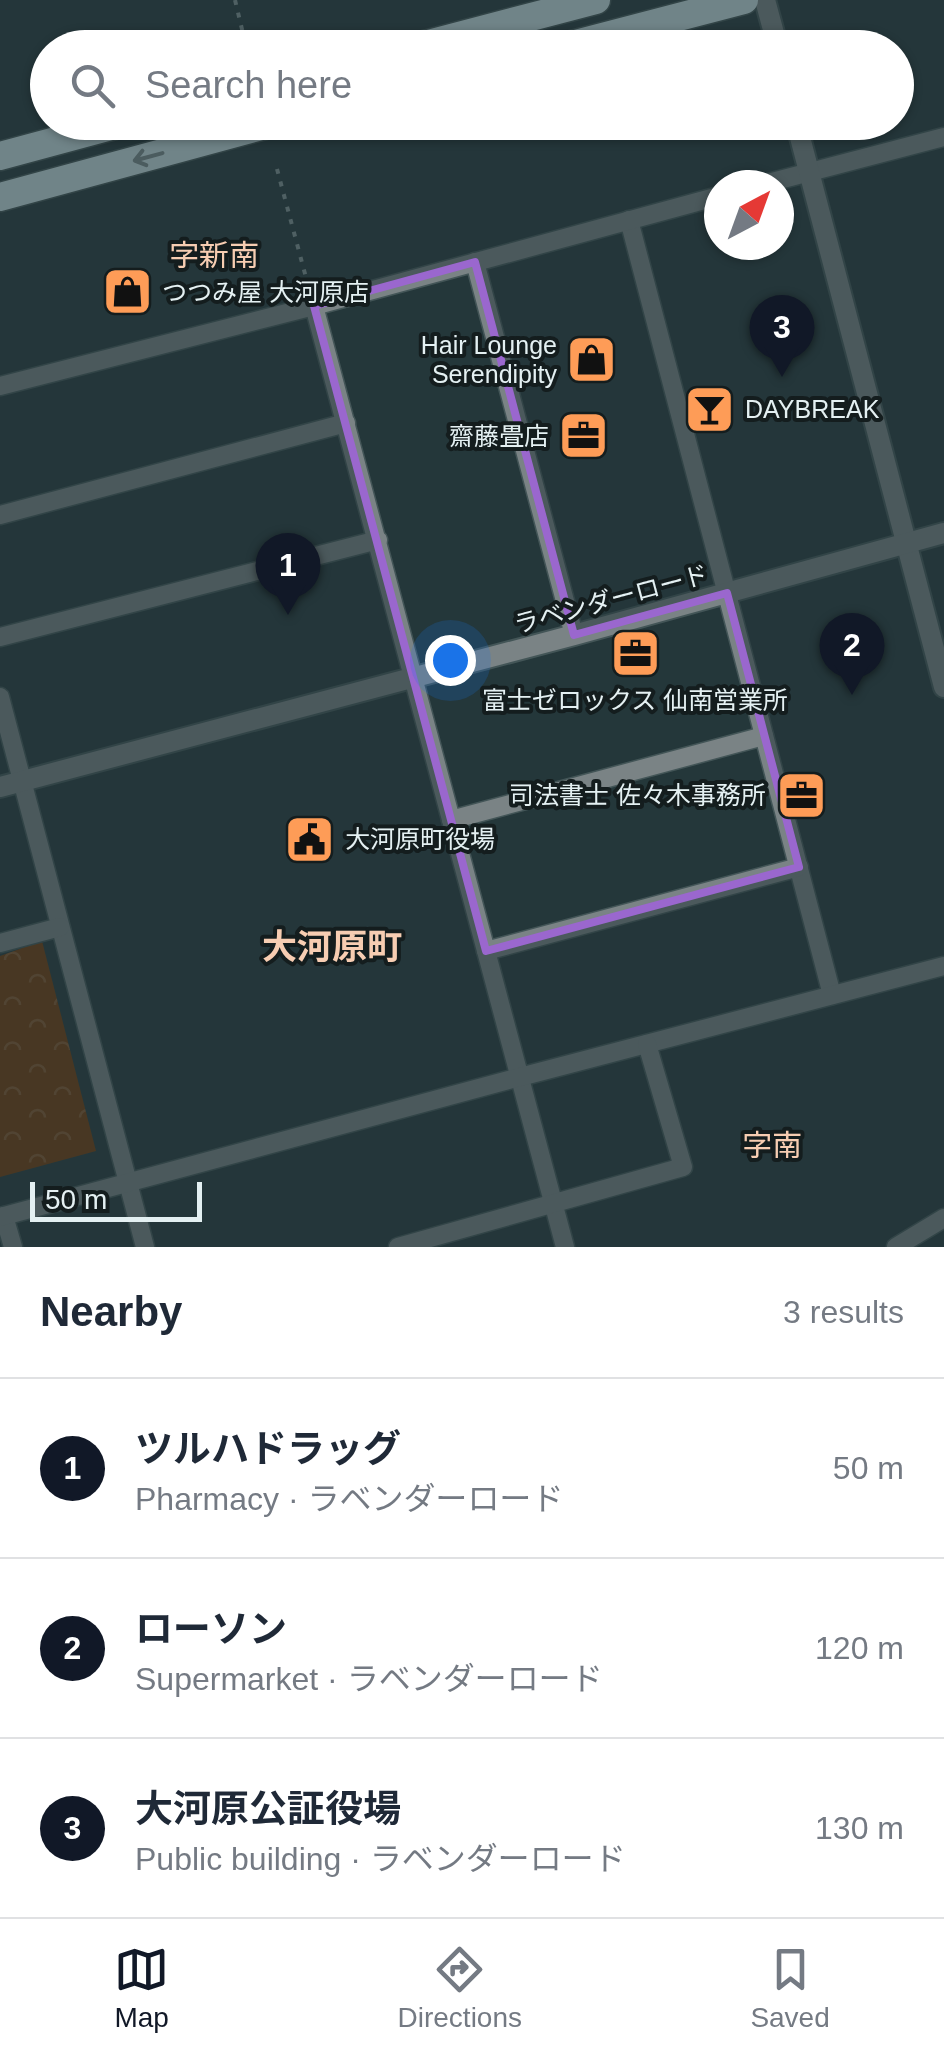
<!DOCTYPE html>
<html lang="en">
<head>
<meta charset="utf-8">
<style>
  body { margin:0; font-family:Helvetica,"Noto Sans JP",sans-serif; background:#f6f6f7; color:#1f2937 }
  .compass { position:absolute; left:704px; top:170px; width:90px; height:90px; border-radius:50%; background:#fff; box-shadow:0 2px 8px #0004; rotate:41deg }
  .scale { position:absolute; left:30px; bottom:25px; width:172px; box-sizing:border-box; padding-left:10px; border:5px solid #e4f0f2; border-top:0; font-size:28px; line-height:35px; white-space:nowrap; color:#e4f0f2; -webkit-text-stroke:8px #141d1e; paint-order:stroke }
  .you { position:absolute; left:450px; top:660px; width:35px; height:35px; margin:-25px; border:8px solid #fff; border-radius:50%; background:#1a73e8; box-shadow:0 0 0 15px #1a73e833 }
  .badge { display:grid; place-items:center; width:65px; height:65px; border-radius:50%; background:#111827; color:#fff; font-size:32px; font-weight:700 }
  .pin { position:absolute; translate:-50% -82px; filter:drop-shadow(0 2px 5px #0008) }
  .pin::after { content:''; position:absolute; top:52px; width:35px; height:30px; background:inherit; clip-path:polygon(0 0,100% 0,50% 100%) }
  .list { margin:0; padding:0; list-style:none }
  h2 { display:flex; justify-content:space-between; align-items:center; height:130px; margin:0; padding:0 40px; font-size:42px }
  h2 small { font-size:32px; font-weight:400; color:#747a83 }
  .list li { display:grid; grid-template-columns:65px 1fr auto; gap:30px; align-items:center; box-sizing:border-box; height:180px; padding:0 40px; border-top:2px solid #e0e1e3 }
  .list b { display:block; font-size:38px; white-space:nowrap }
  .list p { margin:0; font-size:32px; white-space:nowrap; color:#747a83 }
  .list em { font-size:32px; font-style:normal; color:#747a83 }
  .icon { flex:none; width:55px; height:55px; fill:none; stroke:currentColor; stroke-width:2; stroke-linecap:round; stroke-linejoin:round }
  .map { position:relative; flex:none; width:944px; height:1247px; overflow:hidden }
  .search { position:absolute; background:#fff; box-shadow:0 2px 8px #0004; left:30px; right:30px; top:30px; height:110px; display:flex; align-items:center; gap:25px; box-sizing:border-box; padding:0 35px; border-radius:55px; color:#747a83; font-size:38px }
  .sheet { height:670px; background:#fff }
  nav { display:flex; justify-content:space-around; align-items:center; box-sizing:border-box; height:140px; border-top:2px solid #e0e1e3; background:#fff; font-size:28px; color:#747a83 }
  nav a { display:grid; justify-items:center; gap:5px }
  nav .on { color:#111827 }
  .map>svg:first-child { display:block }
  .park { fill:url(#park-crowns) }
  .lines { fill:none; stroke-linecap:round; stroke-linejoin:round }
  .minor-casing { stroke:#435557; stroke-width:21 }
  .tertiary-casing { stroke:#435557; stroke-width:24 }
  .trunk-casing { stroke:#435557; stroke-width:31 }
  .path { stroke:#839295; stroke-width:4; stroke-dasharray:5 8; stroke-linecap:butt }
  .minor { stroke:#7a8385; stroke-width:18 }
  .tertiary { stroke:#7a8385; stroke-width:20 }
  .trunk { stroke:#cde2e6; stroke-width:28 }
  .oneway { stroke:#7a898c }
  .marked { fill:none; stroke:#9a67ce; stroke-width:8; stroke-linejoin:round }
  .labels { text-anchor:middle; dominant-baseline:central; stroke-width:8; stroke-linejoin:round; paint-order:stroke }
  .poi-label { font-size:25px; fill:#e4f0f2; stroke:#141d1e; text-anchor:start }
  .street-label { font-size:25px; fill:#e4f0f2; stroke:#141d1e }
  .quarter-label { font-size:30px; fill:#f7cdb2; stroke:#141d1e }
  .district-label { font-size:35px; font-weight:bold; fill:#f7cdb2; stroke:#141d1e }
</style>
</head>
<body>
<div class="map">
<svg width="944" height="1247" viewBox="0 0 944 1247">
  <defs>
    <pattern id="park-crowns" width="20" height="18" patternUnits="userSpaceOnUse" patternTransform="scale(2.5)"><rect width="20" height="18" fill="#743907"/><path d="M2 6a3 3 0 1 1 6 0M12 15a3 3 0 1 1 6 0" fill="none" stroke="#88562c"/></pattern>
  </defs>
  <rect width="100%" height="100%" fill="#24373a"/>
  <path class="park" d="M42 941 96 1151 0 1177V956Z"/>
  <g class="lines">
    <defs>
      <g id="minor">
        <path d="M760 185 944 137"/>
        <path d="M629 220 832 995"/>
        <path d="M475 262 574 635"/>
        <path d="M314 306 565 1247"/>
        <path d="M0 386 314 306 719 196"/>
        <path d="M0 515 346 423"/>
        <path d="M0 637 378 540"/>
        <path d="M0 697 145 1247"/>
        <path d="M451 820 764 736"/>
        <path d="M0 943 60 927"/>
        <path d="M486 951 799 867"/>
        <path d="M4 1216 13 1247"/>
        <path d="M0 1217 520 1077 944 966"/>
        <path d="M398 1247 683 1167 647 1044"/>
        <path d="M896 1247 944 1218"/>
      </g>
      <g id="tertiary">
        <path d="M765 0 778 48"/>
        <path d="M796 122 944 687"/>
        <path d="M0 787 574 635 944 533"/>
      </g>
      <g id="trunk">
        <path d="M413 48 596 0"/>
        <path d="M560 48 744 0"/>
        <path d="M0 156 126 122"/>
        <path d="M0 197 276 122"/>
      </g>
    </defs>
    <use href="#minor" class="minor-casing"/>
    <use href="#tertiary" class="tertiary-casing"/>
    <use href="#trunk" class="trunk-casing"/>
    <g class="path">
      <path d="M235 0 246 46"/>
      <path d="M277 169 308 285"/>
    </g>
    <use href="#minor" class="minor"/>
    <use href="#tertiary" class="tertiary"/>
    <use href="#trunk" class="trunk"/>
  </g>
  <defs><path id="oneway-shaft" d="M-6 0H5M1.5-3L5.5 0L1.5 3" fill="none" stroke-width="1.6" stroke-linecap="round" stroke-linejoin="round" transform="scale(2.5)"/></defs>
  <use class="oneway" href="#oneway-shaft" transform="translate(148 157) rotate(165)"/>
  <path d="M0 0H944V1247H0ZM475 262 574 635 727 593 799 867 486 951 314 306Z" fill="#24373a" fill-opacity=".55" fill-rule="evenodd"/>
  <path class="marked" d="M475 262 574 635 727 593 799 867 486 951 314 306Z"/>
  <defs>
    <symbol id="shop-square" viewBox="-11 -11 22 22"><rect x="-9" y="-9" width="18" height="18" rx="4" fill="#fe9c57" stroke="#141d1e"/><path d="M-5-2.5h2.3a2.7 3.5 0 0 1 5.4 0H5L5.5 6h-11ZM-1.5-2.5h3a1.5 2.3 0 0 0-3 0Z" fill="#111"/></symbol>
    <symbol id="bar-square" viewBox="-11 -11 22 22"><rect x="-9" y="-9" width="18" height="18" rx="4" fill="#fe9c57" stroke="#141d1e"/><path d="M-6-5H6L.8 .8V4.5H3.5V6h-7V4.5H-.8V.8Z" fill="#111"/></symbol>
    <symbol id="office-square" viewBox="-11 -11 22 22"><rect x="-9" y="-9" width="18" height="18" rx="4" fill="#fe9c57" stroke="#141d1e"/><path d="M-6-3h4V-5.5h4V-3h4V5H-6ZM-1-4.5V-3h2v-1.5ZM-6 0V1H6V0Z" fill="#111"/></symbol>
    <symbol id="civic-square" viewBox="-11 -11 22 22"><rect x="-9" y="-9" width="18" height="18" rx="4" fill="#fe9c57" stroke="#141d1e"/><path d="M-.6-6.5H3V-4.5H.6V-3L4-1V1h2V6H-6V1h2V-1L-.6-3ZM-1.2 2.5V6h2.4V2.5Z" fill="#111"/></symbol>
  </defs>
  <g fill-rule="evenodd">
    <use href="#shop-square" x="100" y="264" width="55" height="55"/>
    <use href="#shop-square" x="564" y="332" width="55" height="55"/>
    <use href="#bar-square" x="682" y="382" width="55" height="55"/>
    <use href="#office-square" x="556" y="408" width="55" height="55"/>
    <use href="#office-square" x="608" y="626" width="55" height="55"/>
    <use href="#office-square" x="774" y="768" width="55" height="55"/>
    <use href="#civic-square" x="282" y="812" width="55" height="55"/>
  </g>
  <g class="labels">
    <g class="poi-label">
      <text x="162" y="292">つつみ屋 大河原店</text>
      <text x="557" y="345" text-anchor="end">Hair Lounge<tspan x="557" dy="29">Serendipity</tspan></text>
      <text x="745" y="409">DAYBREAK</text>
      <text x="549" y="436" text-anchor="end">齋藤畳店</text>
      <text x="635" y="700" text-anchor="middle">富士ゼロックス 仙南営業所</text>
      <text x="766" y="795" text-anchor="end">司法書士 佐々木事務所</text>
      <text x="345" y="839">大河原町役場</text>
    </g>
    <g class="street-label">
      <text transform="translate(611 599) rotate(-15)">ラベンダーロード</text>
    </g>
    <g class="quarter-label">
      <text x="214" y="255">字新南</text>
      <text x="772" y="1145">字南</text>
    </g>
    <g class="district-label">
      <text x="332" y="946">大河原町</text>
    </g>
  </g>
</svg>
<svg class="compass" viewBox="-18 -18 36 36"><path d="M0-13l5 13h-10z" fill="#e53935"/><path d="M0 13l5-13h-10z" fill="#747a83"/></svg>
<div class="scale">50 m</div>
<div class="you"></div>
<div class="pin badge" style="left:288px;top:615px">1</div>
<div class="pin badge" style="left:852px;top:695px">2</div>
<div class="pin badge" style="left:782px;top:377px">3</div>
<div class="search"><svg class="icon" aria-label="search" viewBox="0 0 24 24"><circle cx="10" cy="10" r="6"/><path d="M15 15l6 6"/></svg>Search here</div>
</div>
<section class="sheet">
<h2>Nearby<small>3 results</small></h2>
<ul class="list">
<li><span class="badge">1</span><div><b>ツルハドラッグ</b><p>Pharmacy · ラベンダーロード</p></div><em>50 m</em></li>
<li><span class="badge">2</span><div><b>ローソン</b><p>Supermarket · ラベンダーロード</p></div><em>120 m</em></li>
<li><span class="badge">3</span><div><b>大河原公証役場</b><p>Public building · ラベンダーロード</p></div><em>130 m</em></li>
</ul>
</section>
<nav>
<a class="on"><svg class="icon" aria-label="map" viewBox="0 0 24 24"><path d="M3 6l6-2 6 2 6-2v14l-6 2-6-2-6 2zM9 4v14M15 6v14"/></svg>Map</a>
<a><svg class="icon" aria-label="directions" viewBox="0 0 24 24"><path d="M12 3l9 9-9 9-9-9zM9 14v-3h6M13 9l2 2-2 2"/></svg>Directions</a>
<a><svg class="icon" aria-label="saved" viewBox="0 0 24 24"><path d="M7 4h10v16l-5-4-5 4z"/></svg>Saved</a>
</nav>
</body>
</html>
